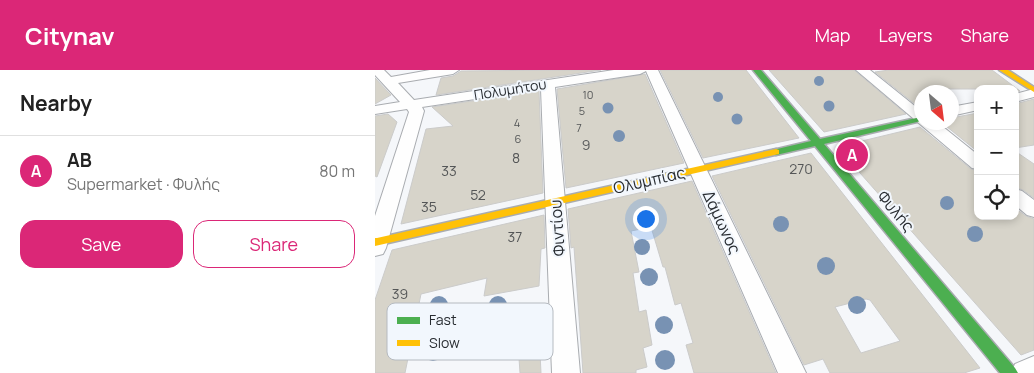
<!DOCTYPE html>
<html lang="en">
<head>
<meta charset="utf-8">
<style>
  body { margin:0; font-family:Manrope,sans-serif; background:#f2f2f2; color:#222 }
  .controls { position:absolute; right:15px; top:15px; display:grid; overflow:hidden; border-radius:10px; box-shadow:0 2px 8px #0003 }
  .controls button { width:45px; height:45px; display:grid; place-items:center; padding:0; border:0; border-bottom:1px solid #e0e0e0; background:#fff; color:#222; font:25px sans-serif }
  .compass { position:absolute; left:539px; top:15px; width:45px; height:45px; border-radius:50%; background:#fff; box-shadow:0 2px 8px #0003; rotate:152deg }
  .you { position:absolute; left:270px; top:148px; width:18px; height:18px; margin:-12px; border:4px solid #fff; border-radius:50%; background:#1a73e8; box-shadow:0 0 0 8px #1a73e833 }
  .badge { display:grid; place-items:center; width:32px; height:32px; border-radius:50%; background:#db2777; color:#fff; font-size:16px; font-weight:700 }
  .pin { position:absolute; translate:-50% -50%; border:2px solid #fff; box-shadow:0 1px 5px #0006 }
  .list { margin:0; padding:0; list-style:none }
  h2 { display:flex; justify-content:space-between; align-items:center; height:65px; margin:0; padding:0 20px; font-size:21px }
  h2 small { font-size:16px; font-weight:400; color:#767676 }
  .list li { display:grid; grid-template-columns:32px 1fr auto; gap:15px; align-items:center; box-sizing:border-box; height:70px; padding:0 20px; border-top:1px solid #e0e0e0 }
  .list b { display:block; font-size:19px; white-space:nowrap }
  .list p { margin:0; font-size:16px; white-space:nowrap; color:#767676 }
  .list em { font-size:16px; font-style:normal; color:#767676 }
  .actions { display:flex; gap:10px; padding:15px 20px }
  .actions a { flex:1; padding:11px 0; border:1px solid #db2777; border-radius:15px; text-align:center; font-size:18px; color:#db2777 }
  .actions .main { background:#db2777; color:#fff }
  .icon { flex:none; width:28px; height:28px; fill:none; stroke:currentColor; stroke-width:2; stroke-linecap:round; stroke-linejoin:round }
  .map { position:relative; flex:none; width:659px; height:303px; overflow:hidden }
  header { display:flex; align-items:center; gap:30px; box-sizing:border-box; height:70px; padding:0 25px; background:#db2777; color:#fff }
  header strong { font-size:24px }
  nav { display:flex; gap:28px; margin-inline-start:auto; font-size:18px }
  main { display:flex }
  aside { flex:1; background:#fff }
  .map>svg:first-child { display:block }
  .building { fill:#d7d4ca; stroke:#cbcbca; fill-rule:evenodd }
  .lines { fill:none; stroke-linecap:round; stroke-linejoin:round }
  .street-casing { stroke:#a9acb0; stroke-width:2 }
  .fast-casing { stroke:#a9acb0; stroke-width:3 }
  .slow-casing { stroke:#a9acb0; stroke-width:3 }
  .street { fill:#fefefe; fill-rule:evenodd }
  .fast { fill:#4caf50; fill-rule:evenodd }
  .slow { fill:#ffc107; fill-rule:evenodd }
  .tree { fill:#7892b3 }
  .labels { text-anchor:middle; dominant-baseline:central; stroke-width:4; stroke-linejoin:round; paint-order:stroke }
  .far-number-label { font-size:11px; fill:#545657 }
  .far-street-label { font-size:14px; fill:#282c31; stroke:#f2f7fd }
  .number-label { font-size:14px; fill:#545657 }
  .street-label { font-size:16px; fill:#282c31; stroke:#f2f7fd }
  .key { fill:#f2f7fd; stroke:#b5bac0; stroke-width:1 }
  .key-label { font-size:14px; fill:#282c31 }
</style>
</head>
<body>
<header>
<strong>Citynav</strong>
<nav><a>Map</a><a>Layers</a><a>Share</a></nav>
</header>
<main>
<aside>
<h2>Nearby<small></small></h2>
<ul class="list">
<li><span class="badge">A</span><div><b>AB</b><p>Supermarket · Φυλής</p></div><em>80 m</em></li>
</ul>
<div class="actions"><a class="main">Save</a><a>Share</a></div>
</aside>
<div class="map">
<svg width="659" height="303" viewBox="0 0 659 303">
  <rect width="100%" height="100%" fill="#f5f7fa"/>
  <g class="building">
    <path d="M191 0H226L61 25 66 8 78 6 86 1Z"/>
    <path d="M285 0H371L424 68 328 88Z"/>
    <path d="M394 0H479L531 44 449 62Z"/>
    <path d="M514 0H617L645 21 640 22V19H567L572 22H546V39L500 2Z"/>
    <path d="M270 4 309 93 191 118 182 19Z"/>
    <path d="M0 8 16 25 0 34Z"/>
    <path d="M164 21 168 123 26 154 51 59 78 56 57 37Z"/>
    <path d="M659 29V75L640 78V34Z"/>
    <path d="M603 43V82L566 52H576V48Z"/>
    <path d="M13 44 22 52 2 107 0 106V46Z"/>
    <path d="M545 57 596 99 603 101V146H640V138L651 146 659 149V280L646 285 462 77Z"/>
    <path d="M640 81 659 94V128L648 120 640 117Z"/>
    <path d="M436 83 605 298 589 303H455L448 289 429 295 337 106ZM491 229 495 230 525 271 486 283 460 237Z"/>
    <path d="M317 111 401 303H319L311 275 318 273 306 233 300 235 290 197H288L276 157 256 161 264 202 258 203 264 242 271 240 277 275 268 278 272 297 261 300V303H208L199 177 196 178 193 139Z"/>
    <path d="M169 145 170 178 166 179 164 216 109 226 112 208 46 224 30 303H0V230L17 180Z"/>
    <path d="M165 283 166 303H145L144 288Z"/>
  </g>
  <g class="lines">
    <defs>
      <g id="street">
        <path d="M0 0H9L16 7 55 0H84L78 4 23 13 39 30 239 0H283L431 303H403L271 1 265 4 180 17 205 303H177L166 19 47 37 49 41 11 178 8 184 0 186V146L34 42 32 39 0 44V36L25 32 0 5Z"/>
        <path d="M481 0H495L546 41V52H562L603 85V99L597 98Z"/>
        <path d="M659 19V27L640 32V24Z"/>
        <path d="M603 32V40L576 46V37Z"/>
        <path d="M640 119 647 121 659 130V147L652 145 640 135Z"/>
        <path d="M659 286V303H636L640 294Z"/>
      </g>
      <path id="fast" d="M378 0H386L445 69 546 47V51L449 74 640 298 643 303H625L440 76 401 85 398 84V80L436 71Z"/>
      <g id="slow">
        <path d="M624 0H633L659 17V22Z"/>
        <path d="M401 79 404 80V84L0 176V168H2Z"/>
      </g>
    </defs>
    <use href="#street" class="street-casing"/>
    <use href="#fast" class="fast-casing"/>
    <use href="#slow" class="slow-casing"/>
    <use href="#street" class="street"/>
    <use href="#fast" class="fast"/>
    <use href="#slow" class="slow"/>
  </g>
  <g class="tree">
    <circle cx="444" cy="11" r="5"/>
    <circle cx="343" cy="27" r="5"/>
    <circle cx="454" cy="36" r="5.5"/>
    <circle cx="233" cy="38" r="5.5"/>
    <circle cx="362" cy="49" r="5.5"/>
    <circle cx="244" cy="66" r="6"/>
    <circle cx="572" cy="133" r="7"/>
    <circle cx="406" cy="154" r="8"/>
    <circle cx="600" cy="164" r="8"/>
    <circle cx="267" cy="177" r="8"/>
    <circle cx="451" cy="196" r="9"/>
    <circle cx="274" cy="207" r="9"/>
    <circle cx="64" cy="235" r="9"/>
    <circle cx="123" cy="235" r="9"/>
    <circle cx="482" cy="235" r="9"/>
    <circle cx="289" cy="255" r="9"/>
    <circle cx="58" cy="281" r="10"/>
    <circle cx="290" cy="290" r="10"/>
  </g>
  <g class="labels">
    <g class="far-number-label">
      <text x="213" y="24">10</text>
      <text x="207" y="40">5</text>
      <text x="142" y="52">4</text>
      <text x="204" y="57">7</text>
      <text x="143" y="68">6</text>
    </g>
    <g class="far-street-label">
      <text transform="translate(135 19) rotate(-9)">Πολυμήτου</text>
    </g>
    <g class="number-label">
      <text x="211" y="74">9</text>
      <text x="141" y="87">8</text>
      <text x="426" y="98">270</text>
      <text x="74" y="100">33</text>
      <text x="103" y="124">52</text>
      <text x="54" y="136">35</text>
      <text x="140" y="166">37</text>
      <text x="25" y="223">39</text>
    </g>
    <g class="street-label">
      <text transform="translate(274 110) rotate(-13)">Ολυμπίας</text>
      <text transform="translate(521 141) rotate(50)">Φυλής</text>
      <text transform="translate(347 152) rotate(65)">Δάμωνος</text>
      <text transform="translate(182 158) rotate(-94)">Φιντίου</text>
    </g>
  </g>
  <rect x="12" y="233" width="166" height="57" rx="8" class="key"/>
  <rect x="22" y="247" width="23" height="7" fill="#4caf50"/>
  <rect x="22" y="270" width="23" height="6" fill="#ffc107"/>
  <g class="key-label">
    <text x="54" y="255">Fast</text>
    <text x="54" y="278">Slow</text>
  </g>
</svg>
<div class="controls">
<button>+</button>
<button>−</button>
<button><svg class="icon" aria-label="locate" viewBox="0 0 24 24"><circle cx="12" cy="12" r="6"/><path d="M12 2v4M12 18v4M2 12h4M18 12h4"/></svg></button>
</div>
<svg class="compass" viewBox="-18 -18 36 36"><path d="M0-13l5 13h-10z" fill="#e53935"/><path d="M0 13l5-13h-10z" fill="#767676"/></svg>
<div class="you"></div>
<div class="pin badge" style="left:477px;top:85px">A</div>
</div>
</main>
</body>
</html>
